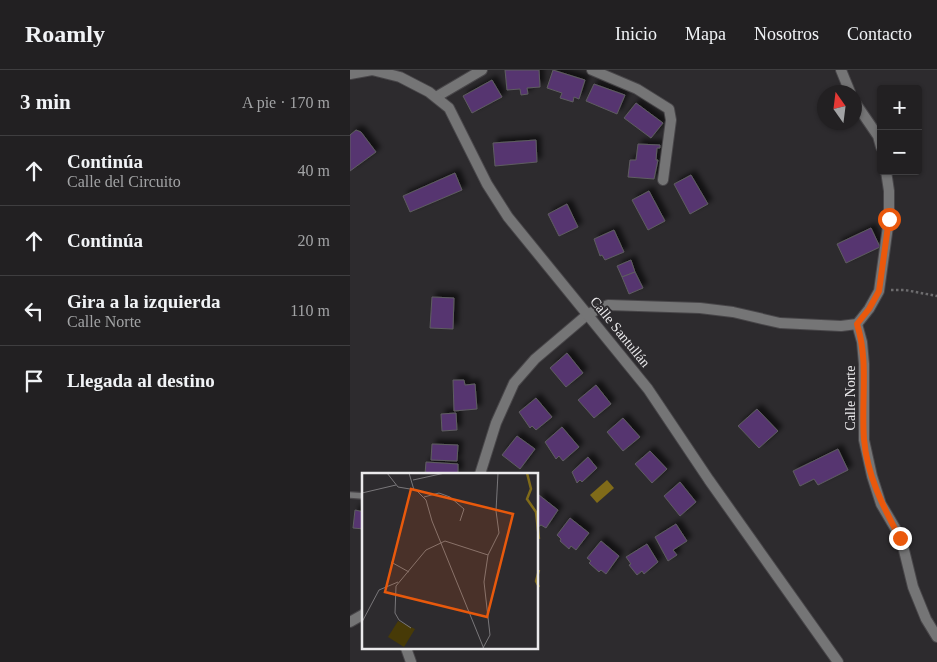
<!DOCTYPE html>
<html lang="es">
<head>
<meta charset="utf-8">
<style>
  body { margin:0; font-family:"Times New Roman",serif; background:#2a282a; color:#f1f3f6 }
  .controls { position:absolute; right:15px; top:15px; display:grid; overflow:hidden; border-radius:5px; box-shadow:0 1px 4px #0004 }
  .controls button { width:45px; height:45px; display:grid; place-items:center; padding:0; border:0; border-bottom:1px solid #3f3e40; background:#222022; color:#f1f3f6; font:25px sans-serif }
  .compass { position:absolute; left:467px; top:15px; width:45px; height:45px; border-radius:50%; background:#222022; box-shadow:0 1px 4px #0004; rotate:346deg }
  .stop { position:absolute; width:15px; height:15px; margin:-11px; border:4px solid #ea580c; border-radius:50%; background:#fff }
  .stop.end { background:#ea580c; border-color:#fff; box-shadow:0 1px 5px #0008 }
  .list { margin:0; padding:0; list-style:none }
  h2 { display:flex; justify-content:space-between; align-items:center; height:65px; margin:0; padding:0 20px; font-size:21px }
  h2 small { font-size:16px; font-weight:400; color:#a2a3a5 }
  .list li { display:grid; grid-template-columns:32px 1fr auto; gap:15px; align-items:center; box-sizing:border-box; height:70px; padding:0 20px; border-top:1px solid #3f3e40 }
  .list b { display:block; font-size:19px; white-space:nowrap }
  .list p { margin:0; font-size:16px; white-space:nowrap; color:#a2a3a5 }
  .list em { font-size:16px; font-style:normal; color:#a2a3a5 }
  .icon { flex:none; width:28px; height:28px; fill:none; stroke:currentColor; stroke-width:2; stroke-linecap:round; stroke-linejoin:round }
  .map { position:relative; flex:none; width:587px; height:592px; overflow:hidden }
  header { display:flex; align-items:center; gap:30px; box-sizing:border-box; height:70px; padding:0 25px; background:#222022; border-bottom:1px solid #3f3e40 }
  header strong { font-size:24px }
  nav { display:flex; gap:28px; margin-inline-start:auto; font-size:18px }
  main { display:flex }
  aside { flex:1; background:#222022 }
  .map>svg:first-child { display:block }
  .water { fill:#806b19 }
  .building { fill:#573670; stroke:#5e5d60; filter:url(#shadow) }
  .lines { fill:none; stroke-linecap:round; stroke-linejoin:round }
  .service-casing { stroke:#484649; stroke-width:8 }
  .minor-casing { stroke:#484649; stroke-width:12 }
  .tertiary-casing { stroke:#484649; stroke-width:12 }
  .path { stroke:#6d6c6e; stroke-width:2.5; stroke-dasharray:2.5 2.5; stroke-linecap:butt }
  .service { stroke:#757576; stroke-width:5.5 }
  .minor { stroke:#757576; stroke-width:10 }
  .tertiary { stroke:#757576; stroke-width:10 }
  .route { stroke:#ea580c; stroke-width:6 }
  .labels { text-anchor:middle; dominant-baseline:central; stroke-width:4; stroke-linejoin:round; paint-order:stroke }
  .street-label { font-size:14px; fill:#ebeaec; stroke:#2d2b2e }
  .inset-river { fill:none; stroke:#806b19; stroke-width:2.5 }
  .inset-road { fill:none; stroke:#79777a; stroke-width:1 }
  .view { fill:#e8590c; fill-opacity:0.15; stroke:#e8590c; stroke-width:2.5 }
  .inset-edge { fill:none; stroke:#ebeaec; stroke-width:2.5 }
</style>
</head>
<body>
<header>
<strong>Roamly</strong>
<nav><a>Inicio</a><a>Mapa</a><a>Nosotros</a><a>Contacto</a></nav>
</header>
<main>
<aside>
<h2>3 min<small>A pie · 170 m</small></h2>
<ul class="list">
<li><svg class="icon" aria-label="ahead" viewBox="0 0 24 24"><path d="M12 20V5M6 11l6-6 6 6"/></svg><div><b>Continúa</b><p>Calle del Circuito</p></div><em>40 m</em></li>
<li><svg class="icon" aria-label="ahead" viewBox="0 0 24 24"><path d="M12 20V5M6 11l6-6 6 6"/></svg><div><b>Continúa</b></div><em>20 m</em></li>
<li><svg class="icon" aria-label="left" viewBox="0 0 24 24"><path d="M17 20v-9H6M10 6l-5 5 5 5"/></svg><div><b>Gira a la izquierda</b><p>Calle Norte</p></div><em>110 m</em></li>
<li><svg class="icon" aria-label="arrive" viewBox="0 0 24 24"><path d="M6 21V4h12l-3 4 3 4H6"/></svg><div><b>Llegada al destino</b></div></li>
</ul>
</aside>
<div class="map">
<svg width="587" height="592" viewBox="0 0 587 592">
  <defs>
    <filter id="shadow"><feDropShadow dx="4.5" dy="-4.5" stdDeviation="2.5" flood-color="#0009"/></filter>
  </defs>
  <rect width="100%" height="100%" fill="#2d2b2e"/>
  <path class="water" d="M257 410 264 418 247 433 240 425Z"/>
  <g class="building">
    <path d="M155 0H189L190 17 177 18 178 24 171 25 170 19 157 20Z"/>
    <path d="M203 0 235 10 229 29 224 27 223 32 210 28 212 23 197 18Z"/>
    <path d="M142 10 152 27 122 43 113 26Z"/>
    <path d="M244 14 275 25 267 44 236 31Z"/>
    <path d="M286 33 313 53 301 68 274 48Z"/>
    <path d="M6 60 11 62 26 82 0 101V65Z"/>
    <path d="M186 70 187 92 145 96 143 73Z"/>
    <path d="M288 74 310 75V78H307L306 90H308L304 109 278 107 280 90H286Z"/>
    <path d="M105 103 112 120 60 142 53 126Z"/>
    <path d="M341 105 358 134 340 144 324 114Z"/>
    <path d="M299 121 315 151 298 160 282 130Z"/>
    <path d="M217 134 228 157 209 166 198 144Z"/>
    <path d="M521 158 530 177 496 193 487 174Z"/>
    <path d="M264 160 274 182 255 190 252 185 250 186 244 169Z"/>
    <path d="M281 190 285 202 272 207 267 196Z"/>
    <path d="M285 202 293 218 279 224 272 207Z"/>
    <path d="M82 227 104 228 103 259 80 258Z"/>
    <path d="M217 283 233 303 216 317 200 298Z"/>
    <path d="M103 310H114L115 315 125 314 127 339 104 341Z"/>
    <path d="M246 315 261 334 244 348 228 330Z"/>
    <path d="M186 328 202 347 186 360 182 356 180 358 169 342Z"/>
    <path d="M407 339 428 361 409 378 388 356Z"/>
    <path d="M106 343 107 360 92 361 91 344Z"/>
    <path d="M273 348 290 367 273 381 257 362Z"/>
    <path d="M212 357 229 377 213 391 209 386 206 389 195 372Z"/>
    <path d="M167 366 185 379 170 399 152 385Z"/>
    <path d="M82 374 108 375 107 391 81 390Z"/>
    <path d="M488 379 498 400 468 415 464 409 450 416 443 401Z"/>
    <path d="M300 381 317 399 302 413 285 394Z"/>
    <path d="M238 387 247 398 232 412 230 410 227 413 222 402Z"/>
    <path d="M76 392 108 394V404H75Z"/>
    <path d="M330 412 346 432 330 446 314 426Z"/>
    <path d="M189 425 208 440 196 458 191 455 188 457Z"/>
    <path d="M5 440 14 442V459L3 458Z"/>
    <path d="M220 448 239 463 226 480 221 476 219 479 210 471 211 469 207 465Z"/>
    <path d="M326 454 337 471 323 480 327 485 318 491 305 467Z"/>
    <path d="M251 471 269 486 256 504 251 500 249 502 239 493 241 491 237 488Z"/>
    <path d="M297 474 308 492 294 504 292 501 287 505 279 495 281 494 276 487Z"/>
  </g>
  <g class="lines">
    <defs>
      <path id="service" d="M0 425 14 426"/>
      <g id="minor">
        <path d="M242 0 287 19 319 39 321 50 313 110"/>
        <path d="M491 0 500 22"/>
        <path d="M86 27 132 0"/>
        <path d="M504 31 528 66 531 77"/>
        <path d="M507 254 512 272 514 294V370L522 406 531 434 551 468 563 517 576 549 587 567"/>
        <path d="M130 404 146 353 164 313 185 289 238 244 258 235 350 238 383 242 430 253 491 256 507 254 519 239 529 221 539 149V121L536 101"/>
        <path d="M0 552 14 544"/>
        <path d="M56 578 61 592"/>
      </g>
      <path id="tertiary" d="M0 4 22 0 50 7 79 22 99 38 137 114 158 147 298 319 359 410 488 592"/>
    </defs>
    <use href="#service" class="service-casing"/>
    <use href="#minor" class="minor-casing"/>
    <use href="#tertiary" class="tertiary-casing"/>
    <path class="path" d="M541 220H555L587 226"/>
    <use href="#service" class="service"/>
    <use href="#minor" class="minor"/>
    <use href="#tertiary" class="tertiary"/>
  </g>
  <g class="lines">
    <path class="route" d="M539 149 529 221 519 239 507 254C519 292 511 330 514 369 517 405 533 437 550 468"/>
  </g>
  <g class="labels">
    <g class="street-label">
      <text transform="translate(270 262) rotate(51)">Calle Santullán</text>
      <text transform="translate(500 328) rotate(-90)">Calle Norte</text>
    </g>
  </g>
  <g transform="translate(12 403)">
    <rect width="176" height="176" fill="#2d2b2e"/>
    <path d="M36 148 53 156 42 174 26 164Z" fill="#473a07"/>
    <path class="inset-river" d="M165 0 169 16 165 26 174 39 177 66M177 97 174 108 177 114"/>
    <path class="inset-road" d="M25 0 36 14 54 17 64 27 70 48 122 176M47 0 52 17M51 7 83 0M0 20 34 12M62 24 77 20 88 24 102 36 98 48M126 82 137 60 134 38 136 0M29 89 47 99M0 149 17 117 36 109M49 155 37 147 33 140 34 113 64 77 83 68 126 82M121 175 128 162 122 109 126 82"/>
    <path class="view" d="M49 16 151 41 125 144 23 119Z"/>
    <rect width="176" height="176" class="inset-edge"/>
  </g>
</svg>
<div class="controls">
<button>+</button>
<button>−</button>
</div>
<svg class="compass" viewBox="-18 -18 36 36"><path d="M0-13l5 13h-10z" fill="#e53935"/><path d="M0 13l5-13h-10z" fill="#a2a3a5"/></svg>
<div class="stop" style="left:539px;top:149px"></div>
<div class="stop end" style="left:550px;top:468px"></div>
</div>
</main>
</body>
</html>
